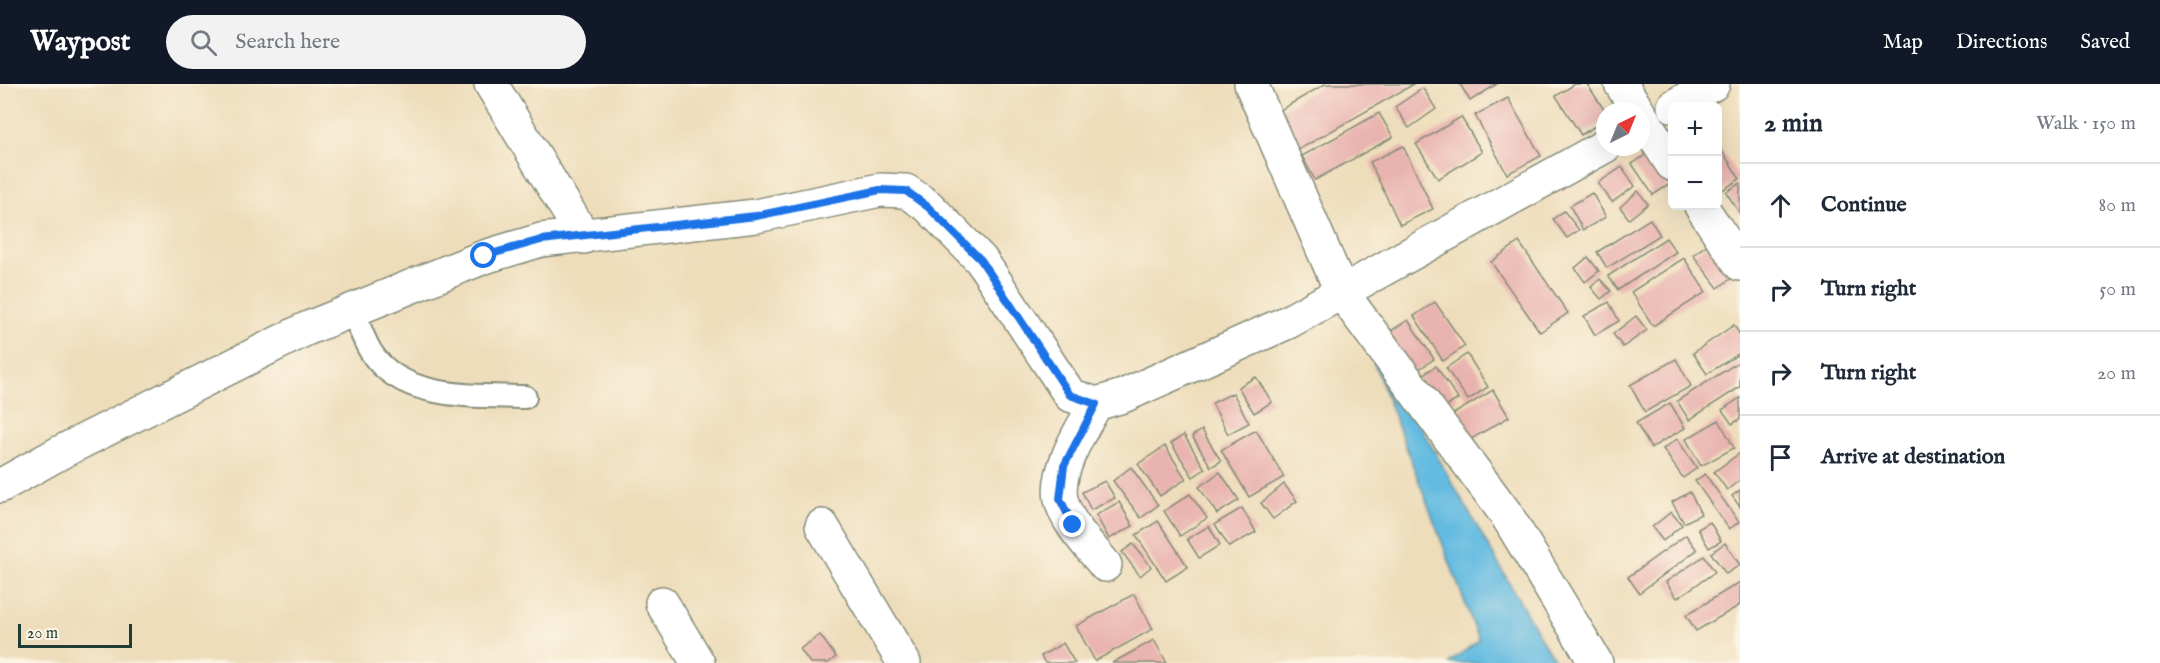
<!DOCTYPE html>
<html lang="en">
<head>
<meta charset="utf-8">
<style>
  body { margin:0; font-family:"IM FELL English",serif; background:#f2f2f3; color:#1f2937 }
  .controls { position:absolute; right:18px; top:18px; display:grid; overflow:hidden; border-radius:9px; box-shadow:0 6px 24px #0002 }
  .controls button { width:54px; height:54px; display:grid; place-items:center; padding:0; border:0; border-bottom:2px solid #e0e1e3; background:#fff; color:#1f2937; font:30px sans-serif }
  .compass { position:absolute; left:1596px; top:18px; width:54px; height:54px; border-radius:50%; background:#fff; box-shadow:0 6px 24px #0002; rotate:43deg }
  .scale { position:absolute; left:18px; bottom:15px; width:114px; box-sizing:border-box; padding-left:6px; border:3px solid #1f3d34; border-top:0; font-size:16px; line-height:21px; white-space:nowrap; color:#1f3d34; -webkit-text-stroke:4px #fcf5e5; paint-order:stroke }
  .stop { position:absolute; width:18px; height:18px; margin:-14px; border:4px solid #1a73e8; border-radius:50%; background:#fff }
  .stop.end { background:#1a73e8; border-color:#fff; box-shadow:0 2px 6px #0008 }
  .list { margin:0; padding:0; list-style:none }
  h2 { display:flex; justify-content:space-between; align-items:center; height:78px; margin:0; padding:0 24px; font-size:26px }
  h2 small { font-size:20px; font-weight:400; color:#747a83 }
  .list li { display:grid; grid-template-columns:39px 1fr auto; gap:18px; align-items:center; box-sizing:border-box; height:84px; padding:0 24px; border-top:2px solid #e0e1e3 }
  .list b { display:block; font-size:22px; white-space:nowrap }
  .list em { font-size:20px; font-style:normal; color:#747a83 }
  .icon { flex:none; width:33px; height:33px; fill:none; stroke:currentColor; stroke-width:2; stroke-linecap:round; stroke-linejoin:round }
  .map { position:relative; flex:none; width:1740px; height:579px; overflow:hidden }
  header { display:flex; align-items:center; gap:36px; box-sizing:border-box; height:84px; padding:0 30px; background:#111827; color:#fff }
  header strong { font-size:28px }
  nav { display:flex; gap:33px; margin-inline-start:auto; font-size:21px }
  .search { width:420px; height:54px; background:#f2f2f3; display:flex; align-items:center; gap:15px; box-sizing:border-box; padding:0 21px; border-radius:33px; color:#747a83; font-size:22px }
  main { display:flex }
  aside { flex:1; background:#fff }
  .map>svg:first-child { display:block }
  .water { fill:#64bbe1; stroke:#427c8a; stroke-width:1.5 }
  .building { fill:#e9b3af }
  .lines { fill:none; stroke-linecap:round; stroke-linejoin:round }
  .lane-casing { stroke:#868d78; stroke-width:26 }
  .street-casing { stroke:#868d78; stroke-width:36 }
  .lane { stroke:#fff; stroke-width:22 }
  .street { stroke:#fff; stroke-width:33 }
  .route { stroke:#1a73e8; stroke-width:8 }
</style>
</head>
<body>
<header>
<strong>Waypost</strong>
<div class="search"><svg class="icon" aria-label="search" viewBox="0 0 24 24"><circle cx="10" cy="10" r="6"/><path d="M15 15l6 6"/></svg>Search here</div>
<nav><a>Map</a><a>Directions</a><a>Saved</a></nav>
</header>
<main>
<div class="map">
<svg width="1740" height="579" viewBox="0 0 1740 579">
  <rect width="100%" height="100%" fill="#fcf5e5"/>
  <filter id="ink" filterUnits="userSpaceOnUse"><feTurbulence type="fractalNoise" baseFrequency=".0167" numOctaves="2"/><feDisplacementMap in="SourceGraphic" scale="12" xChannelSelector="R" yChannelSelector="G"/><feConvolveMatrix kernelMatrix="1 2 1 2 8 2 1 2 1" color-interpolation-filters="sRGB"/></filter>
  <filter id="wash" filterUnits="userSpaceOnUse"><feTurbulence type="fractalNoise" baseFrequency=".008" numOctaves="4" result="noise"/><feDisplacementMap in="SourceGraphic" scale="24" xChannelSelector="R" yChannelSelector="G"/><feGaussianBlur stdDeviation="1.35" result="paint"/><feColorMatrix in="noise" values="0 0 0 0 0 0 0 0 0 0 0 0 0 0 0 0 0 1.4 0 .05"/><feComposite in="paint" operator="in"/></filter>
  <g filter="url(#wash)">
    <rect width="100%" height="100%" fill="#edb"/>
    <path class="water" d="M1354 226 1544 560 1557 579H1449L1479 556Z"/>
    <g id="blocks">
      <g class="building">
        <path d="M1325 0H1414L1291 70 1270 32Z"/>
        <path d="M1460 0H1497L1470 17Z"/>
        <path d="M1575 0H1587L1605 27V36L1581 51 1556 12Z"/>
        <path d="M1423 4 1436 25 1409 44 1395 23Z"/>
        <path d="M1508 14 1541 72 1507 90 1475 31Z"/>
        <path d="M1379 29 1393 53 1315 96 1302 72Z"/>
        <path d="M1461 33 1482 68 1438 95 1416 60Z"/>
        <path d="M1718 61 1740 95 1721 107 1718 101Z"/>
        <path d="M1403 62 1433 125 1400 141 1370 78Z"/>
        <path d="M1650 68 1670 100 1653 111 1632 80Z"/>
        <path d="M1622 83 1635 102 1612 118 1598 99Z"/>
        <path d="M1740 99V130L1726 108Z"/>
        <path d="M1638 107 1648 120 1629 135 1620 123Z"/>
        <path d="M1592 109 1606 133 1583 146 1570 122Z"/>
        <path d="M1564 127 1579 146 1567 154 1553 135Z"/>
        <path d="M1650 135 1660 151 1607 184 1597 168Z"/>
        <path d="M1666 154 1676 168 1618 206 1608 192Z"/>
        <path d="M1519 158 1568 229 1540 248 1491 178Z"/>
        <path d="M1708 160 1733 193 1718 204 1693 171Z"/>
        <path d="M1588 173 1599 187 1585 198 1575 184Z"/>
        <path d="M1684 174 1706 208 1653 242 1631 208Z"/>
        <path d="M1600 195 1611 207 1601 215 1591 203Z"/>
        <path d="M1435 218 1465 262 1443 277 1414 232Z"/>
        <path d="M1609 218 1619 237 1595 251 1584 232Z"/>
        <path d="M1636 232 1647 246 1623 263 1613 250Z"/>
        <path d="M1408 236 1434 275 1409 292 1383 252Z"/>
        <path d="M1734 241 1740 251V269L1707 290 1693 269Z"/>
        <path d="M1467 270 1488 303 1468 316 1446 284Z"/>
        <path d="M1676 275 1691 302 1645 328 1630 301Z"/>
        <path d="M1740 277V303L1689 336 1677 317Z"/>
        <path d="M1436 282 1458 315 1441 326 1419 293Z"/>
        <path d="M1256 293 1272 318 1254 329 1238 303Z"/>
        <path d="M1493 306 1509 333 1466 358 1450 332Z"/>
        <path d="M1233 309 1249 339 1228 350 1212 319Z"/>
        <path d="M1740 314V335L1732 340 1722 326Z"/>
        <path d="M1670 319 1685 344 1651 364 1636 339Z"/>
        <path d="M1719 336 1734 364 1701 382 1686 355Z"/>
        <path d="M1202 346 1221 377 1211 383 1192 352Z"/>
        <path d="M1256 346 1284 393 1249 413 1221 366Z"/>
        <path d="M1184 351 1205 385 1193 393 1171 359Z"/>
        <path d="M1677 355 1697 384 1683 394 1663 365Z"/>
        <path d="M1165 362 1186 395 1160 412 1138 380Z"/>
        <path d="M1740 369V396L1727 406 1714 388Z"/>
        <path d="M1131 383 1158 421 1141 434 1113 397Z"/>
        <path d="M1220 388 1239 416 1217 430 1199 403Z"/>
        <path d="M1705 390 1739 438 1729 445 1695 397Z"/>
        <path d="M1105 397 1115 414 1091 426 1082 408Z"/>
        <path d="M1284 400 1297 417 1273 435 1261 419Z"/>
        <path d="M1740 406V423L1732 412Z"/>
        <path d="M1690 408 1701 430 1684 439 1672 418Z"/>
        <path d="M1190 410 1207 434 1180 452 1164 427Z"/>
        <path d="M1119 418 1133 442 1109 455 1096 431Z"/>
        <path d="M1242 424 1256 448 1229 463 1215 440Z"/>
        <path d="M1671 428 1682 441 1663 457 1652 443Z"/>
        <path d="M1158 437 1188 483 1166 497 1136 451Z"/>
        <path d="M1710 438 1721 457 1709 464 1698 445Z"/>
        <path d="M1209 442 1220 461 1199 474 1187 455Z"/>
        <path d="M1686 451 1697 466 1639 509 1628 493Z"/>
        <path d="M1725 459 1740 481 1726 490 1711 469Z"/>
        <path d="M1133 460 1151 483 1140 492 1122 468Z"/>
        <path d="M1704 472 1715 488 1677 514 1666 498Z"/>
        <path d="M1740 498V521L1696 547 1686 531Z"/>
        <path d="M1134 510 1153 545 1095 577 1076 542Z"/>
        <path d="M820 551 836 573 828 579H810L800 565Z"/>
        <path d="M1154 556 1167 579H1112Z"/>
        <path d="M1063 559 1075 579H1045L1041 572Z"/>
      </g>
    </g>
  </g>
  <g filter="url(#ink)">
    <use href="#blocks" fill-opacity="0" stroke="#868d78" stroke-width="1.5"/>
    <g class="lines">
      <defs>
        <path id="lane" d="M352 225C358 239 363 255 371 268 402 317 475 311 525 313"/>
        <g id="street">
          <path d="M491 0 584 153"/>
          <path d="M1251 0 1342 209 1506 430 1596 579"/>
          <path d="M1621 0 1638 27"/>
          <path d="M1674 22 1713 0"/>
          <path d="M1641 32 1672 80"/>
          <path d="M1701 122 1740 180"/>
          <path d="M1096 320C1082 344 1055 387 1061 415 1066 439 1091 463 1105 481"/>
          <path d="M0 402 63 367 306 245 484 173 541 156 756 132 880 106 906 107 928 122 981 176 1070 311 1096 320 1123 312 1288 238 1605 62"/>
          <path d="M822 442 904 579"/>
          <path d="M662 519 698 579"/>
        </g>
      </defs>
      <use href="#lane" class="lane-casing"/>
      <use href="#street" class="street-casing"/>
      <use href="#lane" class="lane"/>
      <use href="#street" class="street"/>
    </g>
  </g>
  <g class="lines" filter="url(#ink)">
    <path class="route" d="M484 172 541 156 756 132 880 106 906 107 928 123 981 176 1070 311 1096 320 1064 382 1060 415 1073 441"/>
  </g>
</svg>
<div class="controls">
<button>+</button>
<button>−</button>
</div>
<svg class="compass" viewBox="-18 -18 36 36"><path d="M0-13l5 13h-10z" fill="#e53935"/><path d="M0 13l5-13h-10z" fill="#747a83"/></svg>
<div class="scale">20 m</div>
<div class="stop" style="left:484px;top:172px"></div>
<div class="stop end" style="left:1073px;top:441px"></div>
</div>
<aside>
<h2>2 min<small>Walk · 150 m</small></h2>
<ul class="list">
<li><svg class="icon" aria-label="ahead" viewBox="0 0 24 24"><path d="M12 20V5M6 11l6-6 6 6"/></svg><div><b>Continue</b></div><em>80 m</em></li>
<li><svg class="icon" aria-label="right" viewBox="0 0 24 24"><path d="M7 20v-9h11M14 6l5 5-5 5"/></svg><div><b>Turn right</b></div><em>50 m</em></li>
<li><svg class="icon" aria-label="right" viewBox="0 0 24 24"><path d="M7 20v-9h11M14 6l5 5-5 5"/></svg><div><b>Turn right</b></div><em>20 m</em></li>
<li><svg class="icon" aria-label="arrive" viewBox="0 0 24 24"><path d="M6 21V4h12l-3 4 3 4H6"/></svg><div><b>Arrive at destination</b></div></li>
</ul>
</aside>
</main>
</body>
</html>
